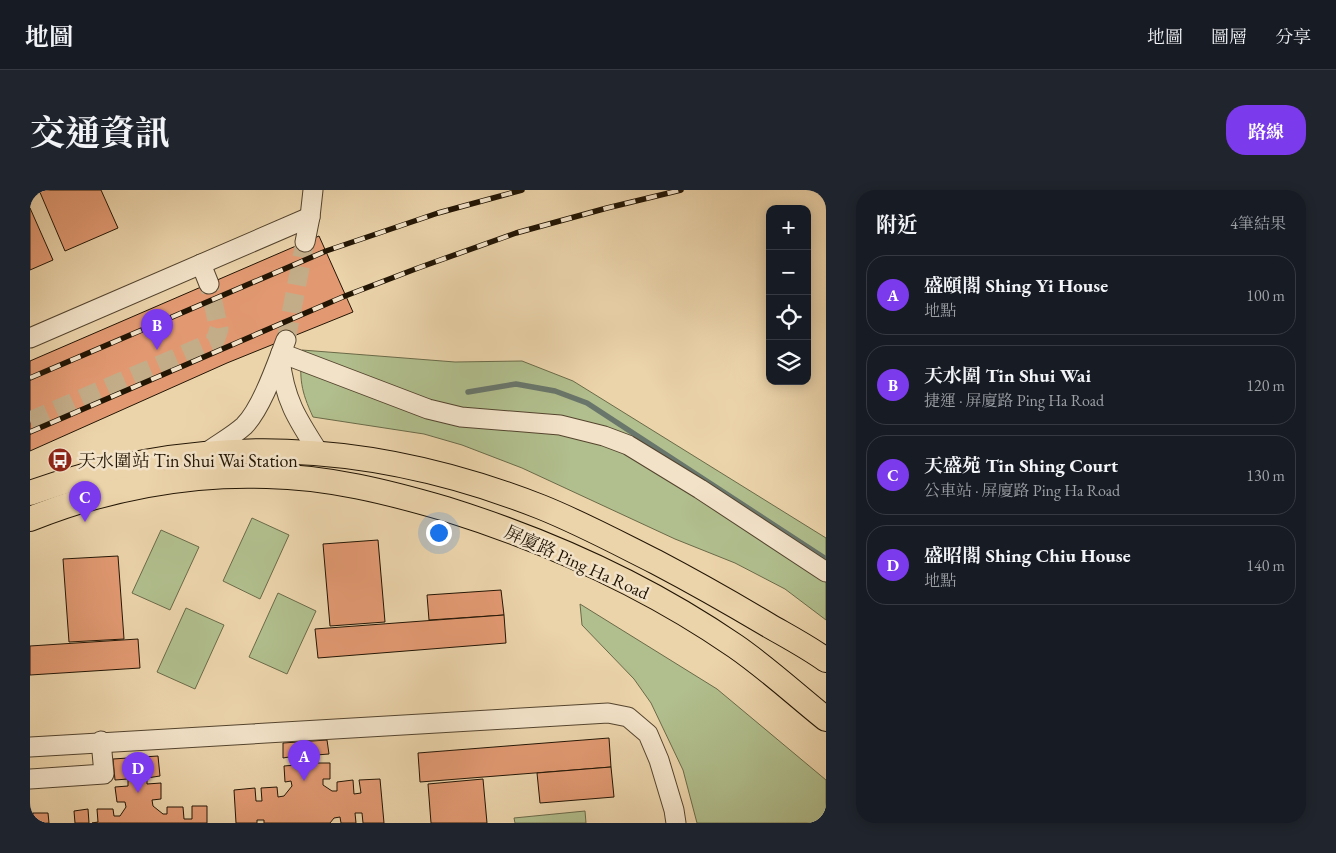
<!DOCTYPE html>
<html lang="zh-TW">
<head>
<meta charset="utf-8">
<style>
  body { margin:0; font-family:"EB Garamond","Noto Serif TC",serif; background:#20242c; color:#f1f3f6 }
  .controls { position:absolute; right:15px; top:15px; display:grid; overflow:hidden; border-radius:10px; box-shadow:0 2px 12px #0003 }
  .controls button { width:45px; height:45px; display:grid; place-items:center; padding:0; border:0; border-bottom:1px solid #363941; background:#171b24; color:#f1f3f6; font:25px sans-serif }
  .you { position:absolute; left:408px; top:342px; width:18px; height:18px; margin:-12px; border:4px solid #fff; border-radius:50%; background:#1a73e8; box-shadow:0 0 0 8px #1a73e833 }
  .badge { display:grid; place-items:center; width:32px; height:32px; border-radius:50%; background:#7c3aed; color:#fff; font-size:16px; font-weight:700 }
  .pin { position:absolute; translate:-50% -41px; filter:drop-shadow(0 1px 2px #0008) }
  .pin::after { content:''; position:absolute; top:26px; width:18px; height:15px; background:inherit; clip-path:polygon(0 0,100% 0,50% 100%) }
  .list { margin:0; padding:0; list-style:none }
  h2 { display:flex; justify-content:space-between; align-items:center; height:65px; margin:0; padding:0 20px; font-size:21px }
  h2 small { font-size:16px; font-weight:400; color:#9ea1a6 }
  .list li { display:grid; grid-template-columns:32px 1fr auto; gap:15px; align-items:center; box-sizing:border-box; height:80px; margin:0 10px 10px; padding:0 10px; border:1px solid #363941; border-radius:20px }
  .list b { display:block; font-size:19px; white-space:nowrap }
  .list p { margin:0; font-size:16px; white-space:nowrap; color:#9ea1a6 }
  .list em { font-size:16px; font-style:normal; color:#9ea1a6 }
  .icon { flex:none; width:28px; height:28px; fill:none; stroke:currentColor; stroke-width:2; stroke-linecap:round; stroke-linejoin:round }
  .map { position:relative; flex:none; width:796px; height:633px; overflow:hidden; border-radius:20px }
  header { display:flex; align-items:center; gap:30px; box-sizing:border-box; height:70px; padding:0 25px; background:#171b24; border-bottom:1px solid #363941 }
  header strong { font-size:24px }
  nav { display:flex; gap:28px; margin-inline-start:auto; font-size:18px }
  .intro { display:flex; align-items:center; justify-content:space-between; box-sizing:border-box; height:120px; padding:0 30px }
  h1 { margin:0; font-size:35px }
  .button { padding:12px 22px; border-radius:20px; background:#7c3aed; color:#fff; font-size:18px; font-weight:700 }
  main { display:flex; gap:30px; padding:0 30px }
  aside { flex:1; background:#171b24; border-radius:20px; box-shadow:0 2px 12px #0003 }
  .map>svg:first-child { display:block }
  .green { fill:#b1be8d; stroke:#6a6a48 }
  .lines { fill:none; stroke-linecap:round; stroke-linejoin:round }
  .stream { stroke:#69766b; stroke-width:5.5 }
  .building { fill:#e29972; stroke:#221504 }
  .minor-tunnel { stroke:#c3ad89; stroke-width:19; stroke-dasharray:19 9; stroke-linecap:butt }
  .minor-casing { stroke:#54442e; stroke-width:21 }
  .major-casing { stroke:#221504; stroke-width:26 }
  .minor { stroke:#f2e2c8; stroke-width:19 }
  .major { stroke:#ebd3aa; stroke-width:24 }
  .rail-casing { stroke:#221504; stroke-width:5.5 }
  .rail { stroke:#f2e2c8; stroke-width:4; stroke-dasharray:11; stroke-linecap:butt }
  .labels { text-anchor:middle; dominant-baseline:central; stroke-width:5; stroke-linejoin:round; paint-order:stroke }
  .poi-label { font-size:18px; fill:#221504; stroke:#f2e2c8; text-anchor:start }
  .street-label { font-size:18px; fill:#221504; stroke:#f2e2c8 }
</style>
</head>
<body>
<header>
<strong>地圖</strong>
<nav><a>地圖</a><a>圖層</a><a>分享</a></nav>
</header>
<div class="intro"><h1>交通資訊</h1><a class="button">路線</a></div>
<main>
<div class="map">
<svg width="796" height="633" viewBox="0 0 796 633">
  <rect width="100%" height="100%" fill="#ebd3aa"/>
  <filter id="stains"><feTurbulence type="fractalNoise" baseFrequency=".004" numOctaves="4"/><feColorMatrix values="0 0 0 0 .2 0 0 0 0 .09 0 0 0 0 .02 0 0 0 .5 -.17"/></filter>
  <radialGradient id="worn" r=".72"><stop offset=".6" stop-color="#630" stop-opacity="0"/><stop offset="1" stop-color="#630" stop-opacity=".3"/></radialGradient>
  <g class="green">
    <path d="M272 160 425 172 492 171 543 191 796 348V430L755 399 705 373 645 349 492 278 432 255 394 244 283 227C271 201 269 189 272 160Z"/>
    <path d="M222 328 259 345 230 409 193 391Z"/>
    <path d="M131 340 169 357 140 420 102 403Z"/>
    <path d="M248 403 286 421 257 484 219 467Z"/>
    <path d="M550 414 687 499 796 590V633H667L653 580 621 513 604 489 552 435Z"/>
    <path d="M156 418 194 435 165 499 127 482Z"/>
    <path d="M555 621 556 633H485L484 628Z"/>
  </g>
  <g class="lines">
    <path class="stream" d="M438 202 486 194 525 201 557 213 796 369"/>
  </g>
  <g class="building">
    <path d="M9 0H71L88 38 35 61Z"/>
    <path d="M0 18 23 70 0 80Z"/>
    <path d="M289 46 323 122 197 173 0 261V171Z"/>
    <path d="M348 350 355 432 300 436 293 354Z"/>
    <path d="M88 366 94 449 39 452 33 369Z"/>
    <path d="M471 400 474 425 399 430 397 405Z"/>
    <path d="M474 425 476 453 288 468 285 439Z"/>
    <path d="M108 449 110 478 0 485V456Z"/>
    <path d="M579 548 581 577 390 592 388 563Z"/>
    <path d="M297 550 299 564 286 565V573H300V589H293V595L302 601H307V592L323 590 324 604 331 603 329 590 350 589 354 633H333L332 623H325L326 633H311L310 627 304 628 300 633H234V630H227V633H206L204 600 225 598 226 611H232L231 598 247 597 248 607 254 606 262 596 261 591 255 592 254 576 266 575 265 566 253 568V553Z"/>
    <path d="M128 566 130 586 117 588V594L131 593V609L122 610 123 616 133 624H137V617H153L154 629H162V616H177V633H62L68 632 67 619H83L84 626H90L96 617 95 612H87L85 597 98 596V589L85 590 83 569Z"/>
    <path d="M581 577 584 607 510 613 507 583Z"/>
    <path d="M453 589 457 633H401L398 594Z"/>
    <path d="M58 619 59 633H45L44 621Z"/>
    <path d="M3 623H18L19 633H4Z"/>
  </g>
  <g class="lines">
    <g class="minor-tunnel">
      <path d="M256 150 275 52"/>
      <path d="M0 231 185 151 189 139 179 94"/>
    </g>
    <defs>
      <g id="minor">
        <path d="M275 52 280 27 283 0"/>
        <path d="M171 74 179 94"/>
        <path d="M0 148 280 27"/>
        <path d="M251 163 398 219 431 227 530 235 574 246 598 255 670 299 796 382"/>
        <path d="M250 168C254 209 267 229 289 263"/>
        <path d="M176 263C188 254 203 246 214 236 232 218 247 173 256 150"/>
        <path d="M0 557 578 523 598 527 618 544 629 570 644 620 646 633"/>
        <path d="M0 589 74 584 71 551"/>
      </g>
      <g id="major">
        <path d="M0 303C173 241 341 250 511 317 551 333 588 353 626 372 664 392 701 413 738 435 757 446 778 457 796 470"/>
        <path d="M0 329C74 299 158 283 237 286 298 287 358 302 416 319 518 351 616 395 705 456 737 478 766 505 796 529"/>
      </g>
    </defs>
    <use href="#minor" class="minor-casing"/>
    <use href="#major" class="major-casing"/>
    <use href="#minor" class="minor"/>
    <use href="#major" class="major"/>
    <defs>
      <g id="rail">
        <path d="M0 188 296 61 408 23 492 0"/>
        <path d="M0 242 315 106 388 78 486 43 577 18 651 0"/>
      </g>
    </defs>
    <use href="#rail" class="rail-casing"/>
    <use href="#rail" class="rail"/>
  </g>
  <defs>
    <symbol id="bus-disc" viewBox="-11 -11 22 22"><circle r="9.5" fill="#8f2418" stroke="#f2e2c8"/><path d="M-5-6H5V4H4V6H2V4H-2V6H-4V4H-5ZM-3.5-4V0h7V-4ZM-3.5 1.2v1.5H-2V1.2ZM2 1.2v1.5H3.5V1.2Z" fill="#fff"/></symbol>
  </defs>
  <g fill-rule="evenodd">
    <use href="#bus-disc" x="16" y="256" width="28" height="28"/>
  </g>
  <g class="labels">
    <g class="poi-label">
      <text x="48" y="270">天水圍站 Tin Shui Wai Station</text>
    </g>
    <g class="street-label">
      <text transform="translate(547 372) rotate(24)">屏廈路 Ping Ha Road</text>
    </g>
  </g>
  <rect width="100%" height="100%" filter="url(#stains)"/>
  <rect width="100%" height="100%" fill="url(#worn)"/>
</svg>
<div class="controls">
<button>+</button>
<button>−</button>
<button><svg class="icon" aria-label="locate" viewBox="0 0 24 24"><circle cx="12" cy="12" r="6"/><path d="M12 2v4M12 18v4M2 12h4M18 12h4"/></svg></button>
<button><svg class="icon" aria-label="layers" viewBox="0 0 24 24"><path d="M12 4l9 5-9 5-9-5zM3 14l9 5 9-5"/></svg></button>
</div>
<div class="you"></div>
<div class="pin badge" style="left:274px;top:591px">A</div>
<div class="pin badge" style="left:127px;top:160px">B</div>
<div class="pin badge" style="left:55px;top:332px">C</div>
<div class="pin badge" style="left:108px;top:603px">D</div>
</div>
<aside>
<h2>附近<small>4筆結果</small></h2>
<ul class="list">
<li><span class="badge">A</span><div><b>盛頤閣 Shing Yi House</b><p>地點</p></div><em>100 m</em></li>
<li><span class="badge">B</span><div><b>天水圍 Tin Shui Wai</b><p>捷運 · 屏廈路 Ping Ha Road</p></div><em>120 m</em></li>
<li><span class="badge">C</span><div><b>天盛苑 Tin Shing Court</b><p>公車站 · 屏廈路 Ping Ha Road</p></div><em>130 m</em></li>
<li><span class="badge">D</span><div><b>盛昭閣 Shing Chiu House</b><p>地點</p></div><em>140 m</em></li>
</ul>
</aside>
</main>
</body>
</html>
